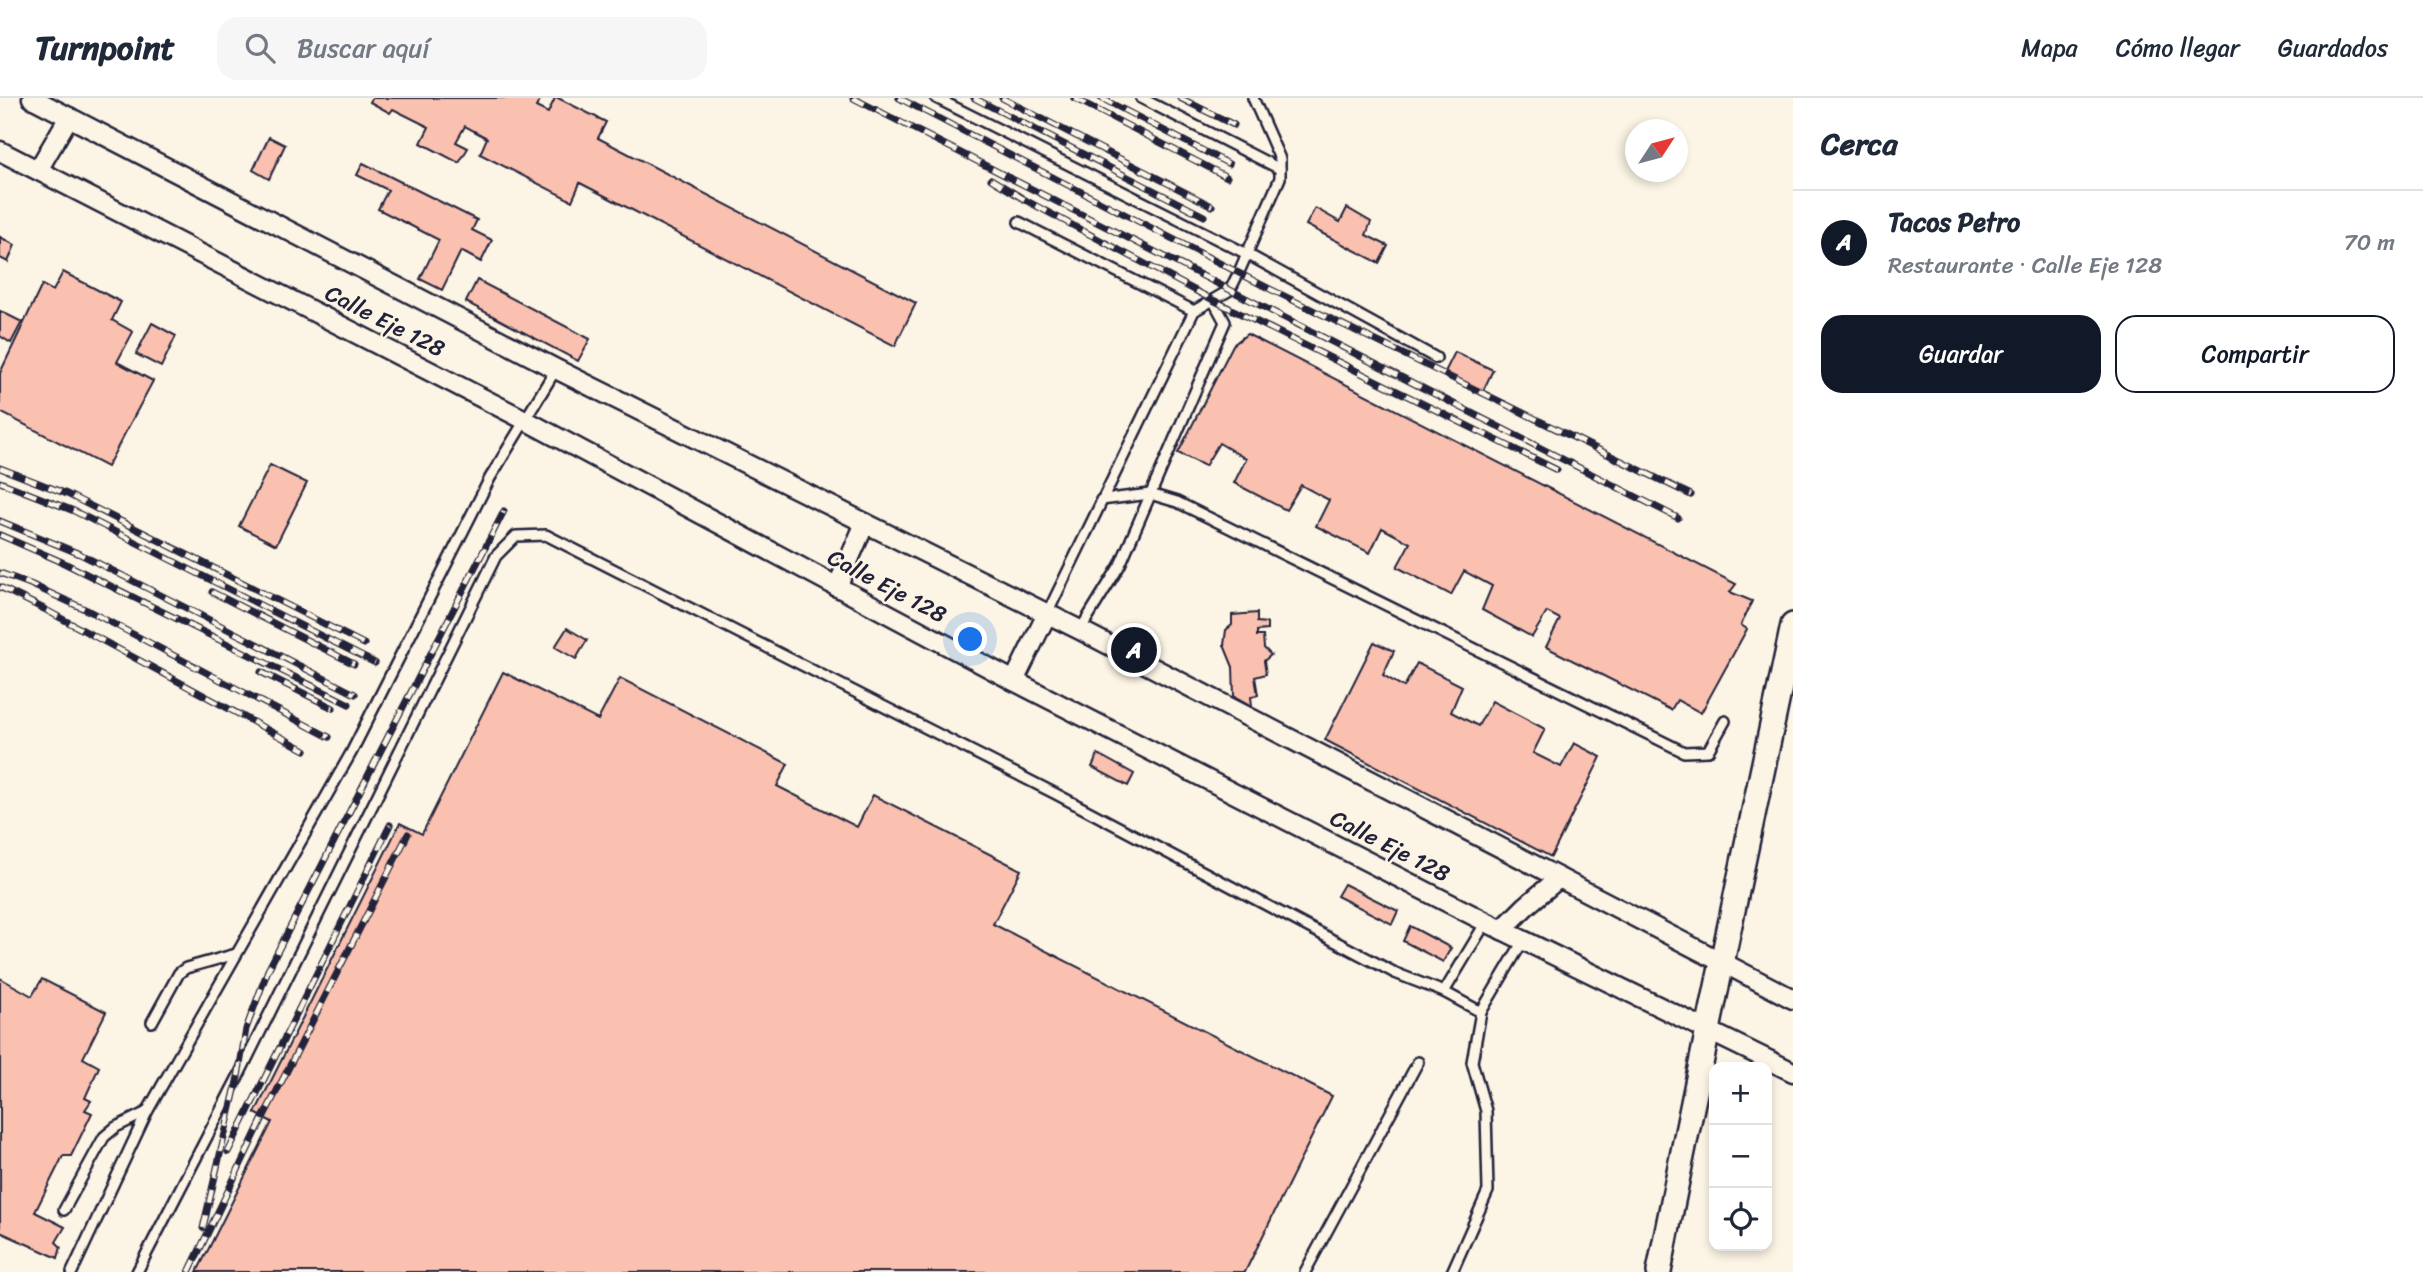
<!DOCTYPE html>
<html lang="es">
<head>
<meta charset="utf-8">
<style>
  body { margin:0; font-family:Sriracha,sans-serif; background:#f6f6f7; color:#1f2937 }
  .controls { position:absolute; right:21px; bottom:21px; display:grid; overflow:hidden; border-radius:14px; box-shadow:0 4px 10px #0003 }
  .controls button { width:63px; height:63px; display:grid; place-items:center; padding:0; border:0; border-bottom:2px solid #e0e1e3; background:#fff; color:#1f2937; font:35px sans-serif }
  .compass { position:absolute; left:1625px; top:21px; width:63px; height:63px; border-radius:50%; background:#fff; box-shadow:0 4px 10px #0003; rotate:54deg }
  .you { position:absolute; left:971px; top:542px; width:24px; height:24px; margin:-18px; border:5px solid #fff; border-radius:50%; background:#1a73e8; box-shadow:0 0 0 10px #1a73e833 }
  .badge { display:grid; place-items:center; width:46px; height:46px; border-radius:50%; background:#111827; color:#fff; font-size:23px; font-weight:700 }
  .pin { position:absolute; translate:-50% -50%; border:4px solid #fff; box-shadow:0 2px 7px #0006 }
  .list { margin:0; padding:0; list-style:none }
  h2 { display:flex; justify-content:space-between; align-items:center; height:91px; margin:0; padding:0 28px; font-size:30px }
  h2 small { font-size:23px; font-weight:400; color:#747a83 }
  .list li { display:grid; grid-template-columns:46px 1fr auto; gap:21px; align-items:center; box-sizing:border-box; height:105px; padding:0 28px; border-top:2px solid #e0e1e3 }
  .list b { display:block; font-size:26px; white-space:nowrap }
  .list p { margin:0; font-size:23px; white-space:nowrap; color:#747a83 }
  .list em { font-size:23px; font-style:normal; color:#747a83 }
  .actions { display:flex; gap:14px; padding:21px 28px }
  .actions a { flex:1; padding:16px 0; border:2px solid #111827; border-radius:21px; text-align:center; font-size:24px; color:#111827 }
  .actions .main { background:#111827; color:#fff }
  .icon { flex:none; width:38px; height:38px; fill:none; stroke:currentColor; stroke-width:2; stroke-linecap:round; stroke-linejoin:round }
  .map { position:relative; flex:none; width:1793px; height:1174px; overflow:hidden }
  header { display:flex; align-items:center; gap:42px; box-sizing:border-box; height:98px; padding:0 35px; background:#fff; border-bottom:2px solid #e0e1e3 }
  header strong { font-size:33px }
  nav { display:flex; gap:38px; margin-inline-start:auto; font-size:24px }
  .search { width:490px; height:63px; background:#f6f6f7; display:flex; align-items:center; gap:18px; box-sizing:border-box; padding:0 24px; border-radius:21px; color:#747a83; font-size:26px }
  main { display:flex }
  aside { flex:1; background:#fff }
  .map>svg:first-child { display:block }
  .building { fill:#fac1b1; stroke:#22223b; stroke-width:2 }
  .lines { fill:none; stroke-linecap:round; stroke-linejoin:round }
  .service-casing { stroke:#22223b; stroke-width:14 }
  .minor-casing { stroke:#22223b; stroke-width:23 }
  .tertiary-casing { stroke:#22223b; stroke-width:28 }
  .service { stroke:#fcf5e5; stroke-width:9 }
  .minor { stroke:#fcf5e5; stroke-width:18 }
  .tertiary { stroke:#fcf5e5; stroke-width:23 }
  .rail-casing { stroke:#22223b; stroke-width:7 }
  .rail { stroke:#fcf5e5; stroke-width:4.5; stroke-dasharray:13; stroke-linecap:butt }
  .labels { text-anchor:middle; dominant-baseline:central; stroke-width:5; stroke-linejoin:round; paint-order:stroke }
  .street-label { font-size:23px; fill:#22223b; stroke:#fcf5e5 }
</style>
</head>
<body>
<header>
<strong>Turnpoint</strong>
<div class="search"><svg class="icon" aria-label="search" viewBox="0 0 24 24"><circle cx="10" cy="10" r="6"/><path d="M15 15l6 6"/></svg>Buscar aquí</div>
<nav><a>Mapa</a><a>Cómo llegar</a><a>Guardados</a></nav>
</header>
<main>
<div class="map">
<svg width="1793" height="1174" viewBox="0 0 1793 1174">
  <rect width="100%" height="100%" fill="#fcf5e5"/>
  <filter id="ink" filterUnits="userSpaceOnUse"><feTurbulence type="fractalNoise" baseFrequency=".0143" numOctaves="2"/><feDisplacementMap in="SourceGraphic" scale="14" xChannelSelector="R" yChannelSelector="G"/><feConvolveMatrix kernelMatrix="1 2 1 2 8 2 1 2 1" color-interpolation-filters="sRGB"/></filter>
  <g filter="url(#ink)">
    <g class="building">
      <path d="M372 0H541L536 9 548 15 555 0H558L606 24 598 40 916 205 895 248 580 85 572 103 480 56 487 40 465 28 456 44 468 50 459 65 421 45 429 29 393 11 390 15 370 4Z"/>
      <path d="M269 39 285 47 269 81 253 72Z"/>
      <path d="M363 65 477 122 472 132 492 142 481 164 461 153 442 192 420 181 439 142 378 111 388 92 357 77Z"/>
      <path d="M1315 110 1340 124 1347 110 1371 124 1366 137 1388 148 1379 165 1306 127Z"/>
      <path d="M0 139 15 147 8 164 0 160Z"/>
      <path d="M63 174 121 204 112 222 133 234 117 264 153 283 107 369 0 314V275L42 187 53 193Z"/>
      <path d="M477 182 590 241 578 263 466 204Z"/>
      <path d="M0 213 22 224 11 245 0 238Z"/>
      <path d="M152 225 176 238 161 269 136 256Z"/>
      <path d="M1247 236 1736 486 1730 494 1752 503 1741 527 1747 531 1701 615 1677 602 1671 612 1546 549 1560 521 1547 514 1532 539 1482 512 1492 488 1464 473 1451 497 1397 469 1410 445 1382 430 1370 455 1316 428 1329 402 1301 387 1286 412 1234 385 1246 361 1219 345 1205 368 1178 355 1233 247Z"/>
      <path d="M1455 254 1493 272 1482 295 1444 276Z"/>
      <path d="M270 367 307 385 276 447 239 428Z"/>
      <path d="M1257 515V524L1267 525V532L1257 533V538H1263L1264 550 1271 557 1264 563 1266 576 1255 579 1258 597 1251 599 1252 608 1234 598 1233 569 1224 547 1226 532 1232 527V517Z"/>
      <path d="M567 530 587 542 576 561 555 549Z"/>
      <path d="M1374 544 1394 553 1383 577 1404 589 1417 565 1462 588 1451 614 1478 628 1492 603 1545 631 1533 655 1561 669 1574 645 1601 659 1551 759 1325 642Z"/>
      <path d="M503 574 598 622 620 580 788 666 777 688 857 729 873 697 1021 772 993 826 1332 998 1245 1174H197L272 1024 255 1015 400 725 422 736Z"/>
      <path d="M1098 656 1134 676 1128 688 1092 669Z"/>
      <path d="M1344 786 1398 813 1392 826 1337 798Z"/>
      <path d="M1410 828 1451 850 1443 864 1403 843Z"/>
      <path d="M0 880 32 898 42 881 106 914 83 960 99 969 85 1000 91 1003 85 1012 92 1015 71 1058H63L35 1114 65 1129 56 1144 61 1149 58 1160 0 1134Z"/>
    </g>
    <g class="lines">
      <defs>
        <g id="service">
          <path d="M936 0 1247 156 1436 260"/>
          <path d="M1141 0 1280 71"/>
          <path d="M1019 124 1194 213"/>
          <path d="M1101 402 1150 396 1177 404 1684 654 1708 653 1725 623"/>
          <path d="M1047 516 1194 213 1230 192 1239 174 1280 80V61L1253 0"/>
          <path d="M1080 532 1120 467 1225 224 1213 202"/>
          <path d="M1444 894 1486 824"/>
          <path d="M1481 914 1523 843"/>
          <path d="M152 924 179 875 186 870 236 856"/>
          <path d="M64 1112 104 1039 116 1029 147 1014"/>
          <path d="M72 1174 147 1014 351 655 490 380 556 271"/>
          <path d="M137 1174 238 979 496 458 516 438 546 437 1056 696 1395 875 1444 894 1481 914 1472 964 1486 1013 1488 1093 1452 1174"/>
          <path d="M1305 1174 1418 964"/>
        </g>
        <g id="minor">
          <path d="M32 0 556 271 1080 532 1793 901"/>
          <path d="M0 53 523 321 1014 583 1486 824 1793 974"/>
          <path d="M38 72 69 19"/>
          <path d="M837 489 865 425"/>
          <path d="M1014 583 1047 516"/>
          <path d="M1502 832 1526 808 1559 780"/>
        </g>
        <path id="tertiary" d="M1659 1174C1701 958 1748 743 1793 527"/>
      </defs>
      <use href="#service" class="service-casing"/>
      <use href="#minor" class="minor-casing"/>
      <use href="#tertiary" class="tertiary-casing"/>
      <use href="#service" class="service"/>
      <use href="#minor" class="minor"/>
      <use href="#tertiary" class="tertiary"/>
      <defs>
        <g id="rail">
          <path d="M853 0 1678 420"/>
          <path d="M899 0 1268 190 1691 397"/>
          <path d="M974 0 1204 118"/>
          <path d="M1002 0 1212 108"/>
          <path d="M1074 0 1227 79"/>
          <path d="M1101 0 1229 66"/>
          <path d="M1180 0 1234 27"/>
          <path d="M991 81 1027 103 1213 202 1557 372"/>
          <path d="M0 370 67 396 364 546"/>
          <path d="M0 384 74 413 375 565"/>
          <path d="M0 423 80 456 355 596"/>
          <path d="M0 437 62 464 349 606"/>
          <path d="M0 475 30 486 89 513 329 639"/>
          <path d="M0 489 44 511 305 652"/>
          <path d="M212 494 354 566"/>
          <path d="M261 574 333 610"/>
          <path d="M228 1054 390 727"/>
          <path d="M203 1130 238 979 246 931 268 872 504 413"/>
          <path d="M189 1174 263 1020 408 736"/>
        </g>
      </defs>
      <use href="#rail" class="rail-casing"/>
      <use href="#rail" class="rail"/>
    </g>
  </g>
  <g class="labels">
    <g class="street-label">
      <text transform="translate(385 223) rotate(27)">Calle Eje 128</text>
      <text transform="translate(887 488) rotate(28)">Calle Eje 128</text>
      <text transform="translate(1390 748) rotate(27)">Calle Eje 128</text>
    </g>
  </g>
</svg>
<div class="controls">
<button>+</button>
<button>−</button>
<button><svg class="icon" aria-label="locate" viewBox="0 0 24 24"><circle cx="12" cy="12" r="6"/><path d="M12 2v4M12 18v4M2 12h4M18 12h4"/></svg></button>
</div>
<svg class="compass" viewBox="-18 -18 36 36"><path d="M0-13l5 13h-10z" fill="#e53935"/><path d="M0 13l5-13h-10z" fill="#747a83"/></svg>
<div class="you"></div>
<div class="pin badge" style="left:1134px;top:552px">A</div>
</div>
<aside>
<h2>Cerca<small></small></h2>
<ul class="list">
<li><span class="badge">A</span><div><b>Tacos Petro</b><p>Restaurante · Calle Eje 128</p></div><em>70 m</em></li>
</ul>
<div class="actions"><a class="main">Guardar</a><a>Compartir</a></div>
</aside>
</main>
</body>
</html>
